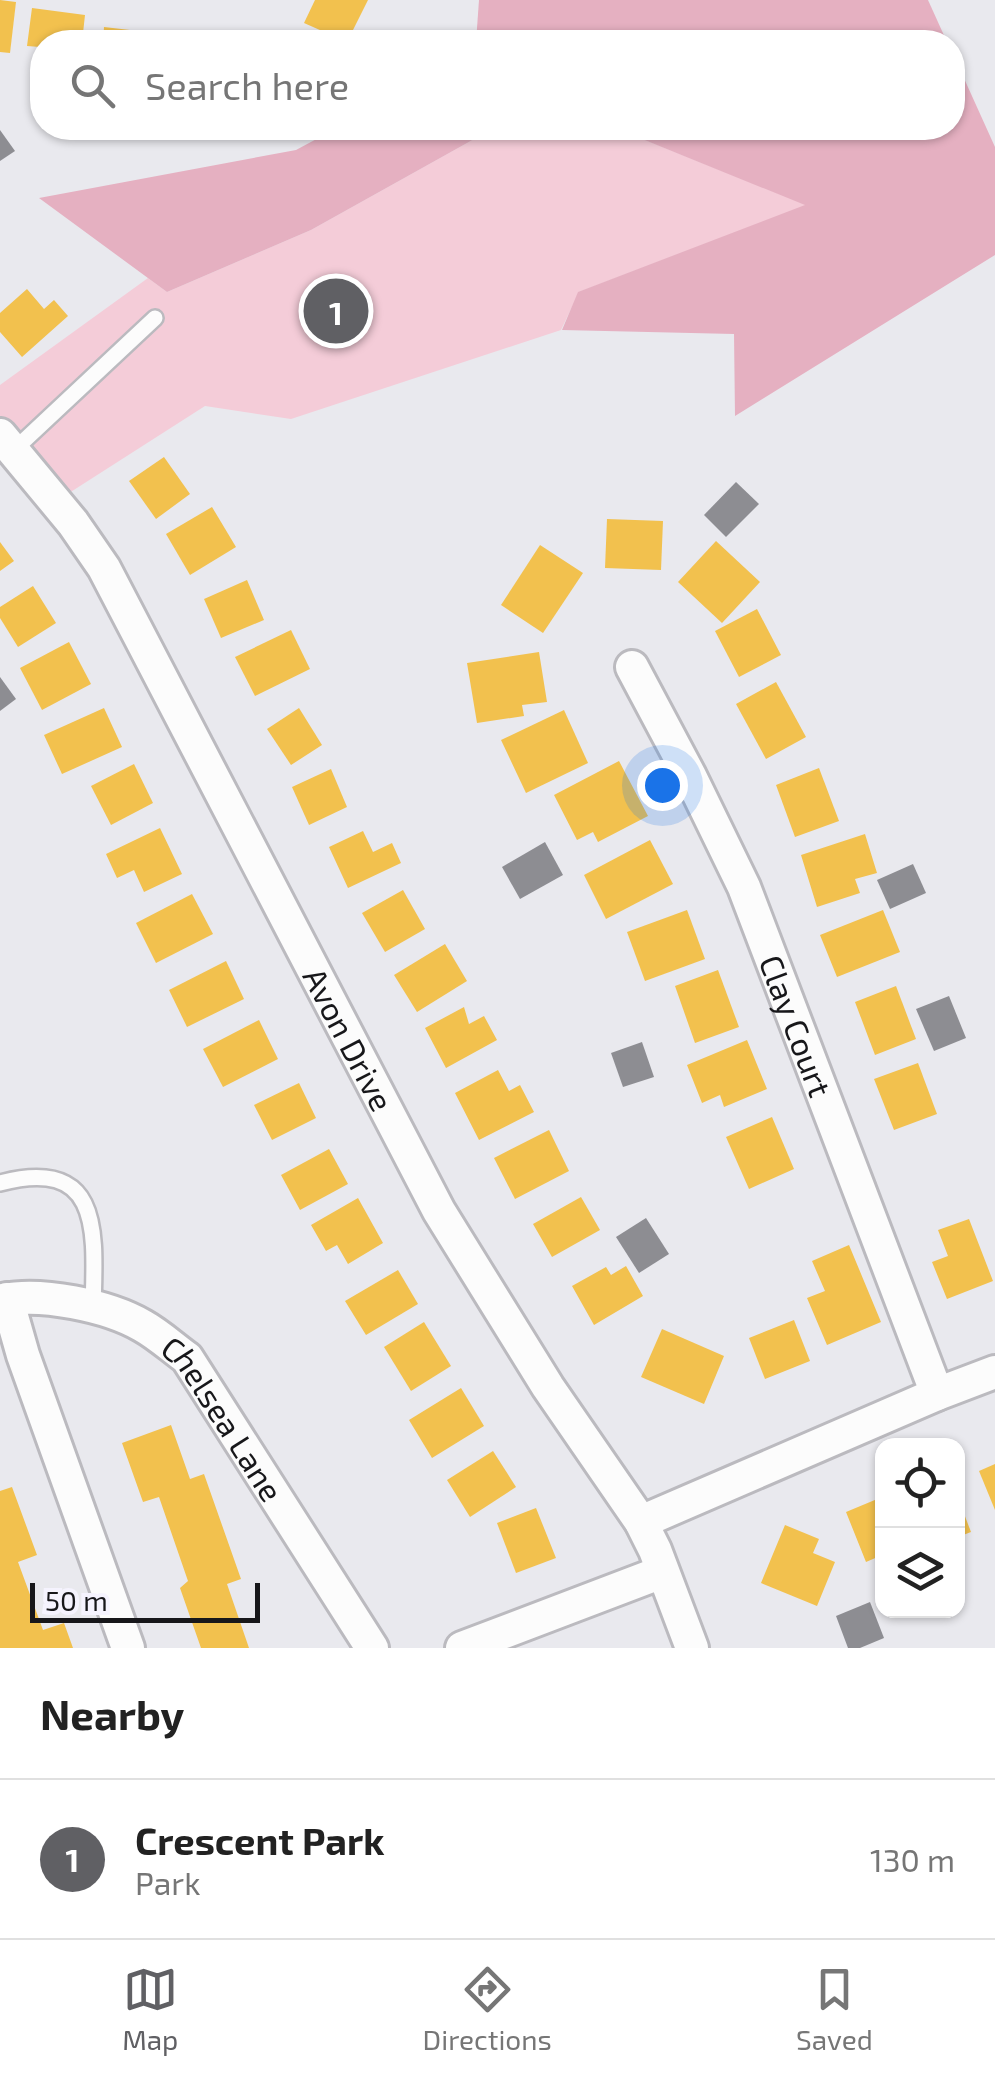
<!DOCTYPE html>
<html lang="en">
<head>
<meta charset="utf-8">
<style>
  body { margin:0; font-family:"Exo 2",sans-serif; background:#f6f6f6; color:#222 }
  .controls { position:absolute; right:30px; bottom:30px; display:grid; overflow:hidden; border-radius:20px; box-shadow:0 2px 8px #0004 }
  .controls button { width:90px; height:90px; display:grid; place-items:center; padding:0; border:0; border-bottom:2px solid #e0e0e0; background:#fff; color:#222; font:50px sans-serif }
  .scale { position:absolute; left:30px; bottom:25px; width:230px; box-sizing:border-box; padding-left:10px; border:5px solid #17171a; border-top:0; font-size:28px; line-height:35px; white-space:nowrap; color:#17171a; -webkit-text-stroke:8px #f5f3fe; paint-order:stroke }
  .you { position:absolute; left:662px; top:785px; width:35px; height:35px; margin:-25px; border:8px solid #fff; border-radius:50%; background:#1a73e8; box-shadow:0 0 0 15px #1a73e833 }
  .badge { display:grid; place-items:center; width:65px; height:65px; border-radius:50%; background:#606064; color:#fff; font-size:32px; font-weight:700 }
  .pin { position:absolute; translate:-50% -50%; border:5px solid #fff; box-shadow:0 2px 10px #0006 }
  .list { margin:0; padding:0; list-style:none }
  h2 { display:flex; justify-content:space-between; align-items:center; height:130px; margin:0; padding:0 40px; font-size:42px }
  h2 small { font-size:32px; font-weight:400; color:#767676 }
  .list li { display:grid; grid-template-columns:65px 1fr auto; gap:30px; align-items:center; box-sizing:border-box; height:160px; padding:0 40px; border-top:2px solid #e0e0e0 }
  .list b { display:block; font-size:38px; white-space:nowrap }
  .list p { margin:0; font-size:32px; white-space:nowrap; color:#767676 }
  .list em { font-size:32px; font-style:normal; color:#767676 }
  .icon { flex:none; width:55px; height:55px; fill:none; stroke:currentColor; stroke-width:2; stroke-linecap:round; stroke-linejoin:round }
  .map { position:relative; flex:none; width:995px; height:1648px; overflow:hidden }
  .search { position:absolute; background:#fff; box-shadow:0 2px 8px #0004; left:30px; right:30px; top:30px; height:110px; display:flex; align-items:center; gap:25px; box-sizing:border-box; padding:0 35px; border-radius:40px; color:#767676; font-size:38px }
  .sheet { height:290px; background:#fff }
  nav { display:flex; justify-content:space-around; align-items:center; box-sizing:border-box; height:140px; border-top:2px solid #e0e0e0; background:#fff; font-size:28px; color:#767676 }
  nav a { display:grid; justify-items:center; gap:5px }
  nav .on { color:#606064 }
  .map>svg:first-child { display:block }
  .green { fill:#f4ccd8 }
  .forest { fill:#e5b0c1 }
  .homes { fill:#f2c14e }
  .industry { fill:#8d8d92 }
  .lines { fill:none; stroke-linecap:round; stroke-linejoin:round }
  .service-casing { stroke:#bbbabf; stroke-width:20 }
  .minor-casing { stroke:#bbbabf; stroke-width:38 }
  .service { stroke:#fcfcfc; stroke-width:15 }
  .minor { stroke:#fcfcfc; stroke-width:32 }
  .labels { text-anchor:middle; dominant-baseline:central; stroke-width:10; stroke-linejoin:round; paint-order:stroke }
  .street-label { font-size:32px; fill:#17171a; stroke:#f5f3fe }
</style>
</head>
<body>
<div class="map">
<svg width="995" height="1648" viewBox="0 0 995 1648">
  <rect width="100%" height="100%" fill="#e9e9ee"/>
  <path class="green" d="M494 128H615L807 205 579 292 561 330 291 419 205 406 55 502 0 435V385L148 278 167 292 311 230Z"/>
  <g class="forest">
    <path d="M479 0H928L947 42H476Z"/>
    <path d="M953 54 995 147V255L735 416 734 334 562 330 578 292 805 205 615 128H952Z"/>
    <path d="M337 128H494L311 230 167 292 39 198 296 150Z"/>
  </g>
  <g class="homes">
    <path d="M0 0 16 2 10 53 0 52Z"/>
    <path d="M315 0H368L347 42 304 23Z"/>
    <path d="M32 8 85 15 82 42H42V87L35 86 40 47 27 46Z"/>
    <path d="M104 27 156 33 154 42H103Z"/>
    <path d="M288 32 291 42H256L255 41Z"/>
    <path d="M27 289 44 309 54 300 68 316 22 357 0 332V313Z"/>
    <path d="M164 457 190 494 156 519 129 481Z"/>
    <path d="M212 507 236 547 190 575 166 534Z"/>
    <path d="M607 519 663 521 661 570 605 568Z"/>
    <path d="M716 541 760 582 722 623 678 582Z"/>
    <path d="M0 542 14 561 0 571Z"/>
    <path d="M540 545 583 573 543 633 501 605Z"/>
    <path d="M247 580 264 620 221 638 204 599Z"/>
    <path d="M33 586 56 623 18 647 0 618V607Z"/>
    <path d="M757 609 781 655 739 677 715 631Z"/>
    <path d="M291 630 310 669 255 696 235 657Z"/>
    <path d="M69 642 91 684 42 710 20 668Z"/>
    <path d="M539 652 547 702 522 705 524 716 477 723 467 663Z"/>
    <path d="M776 682 806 737 766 759 736 704Z"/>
    <path d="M104 708 122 747 62 774 44 735Z"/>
    <path d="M299 708 322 745 291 765 267 729Z"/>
    <path d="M564 710 588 763 526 793 501 740Z"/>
    <path d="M619 761 648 816 598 842 593 832 577 840 554 795Z"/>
    <path d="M134 764 153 803 111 825 91 786Z"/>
    <path d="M819 768 839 821 795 837 776 785Z"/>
    <path d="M331 769 347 807 309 825 292 787Z"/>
    <path d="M160 828 182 874 144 892 134 870 117 878 106 854Z"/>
    <path d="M363 831 373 852 392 843 401 863 348 888 329 847Z"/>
    <path d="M865 834 877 873 855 879 860 893 817 907 801 855Z"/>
    <path d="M650 840 673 884 606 919 584 875Z"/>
    <path d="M403 890 425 929 385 952 362 913Z"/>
    <path d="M192 894 213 934 156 963 136 923Z"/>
    <path d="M687 910 705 959 645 981 627 932Z"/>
    <path d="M883 910 900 952 837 977 820 935Z"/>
    <path d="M445 944 467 981 417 1012 394 975Z"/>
    <path d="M226 961 244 999 187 1027 169 990Z"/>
    <path d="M718 970 739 1027 695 1043 675 986Z"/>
    <path d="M896 986 916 1039 875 1055 855 1002Z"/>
    <path d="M464 1007 469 1024 484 1016 497 1040 446 1068 425 1028Z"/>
    <path d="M259 1020 278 1059 223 1087 203 1049Z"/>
    <path d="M747 1040 767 1089 724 1107 720 1095 702 1103 687 1065Z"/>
    <path d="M918 1063 937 1114 894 1130 874 1079Z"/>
    <path d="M498 1070 509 1091 520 1085 534 1112 479 1140 455 1093Z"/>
    <path d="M299 1083 316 1118 272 1140 254 1105Z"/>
    <path d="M772 1117 794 1169 749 1189 726 1137Z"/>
    <path d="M549 1130 569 1171 515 1199 494 1158Z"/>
    <path d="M329 1149 348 1184 300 1210 281 1175Z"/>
    <path d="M581 1197 600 1230 552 1257 533 1224Z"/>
    <path d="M358 1198 383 1243 348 1264 337 1245 326 1251 311 1225Z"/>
    <path d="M969 1219 993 1281 947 1299 932 1262 948 1256 938 1230Z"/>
    <path d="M849 1245 881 1322 827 1345 807 1298 825 1291 812 1261Z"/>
    <path d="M626 1266 643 1296 594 1325 572 1286 606 1267 611 1275Z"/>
    <path d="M398 1270 418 1304 366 1335 345 1301Z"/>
    <path d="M794 1320 810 1361 765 1379 749 1338Z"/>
    <path d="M424 1322 451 1366 411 1391 384 1347Z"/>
    <path d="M662 1329 724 1356 704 1404 641 1377Z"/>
    <path d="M461 1388 484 1426 432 1458 409 1420Z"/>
    <path d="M171 1425 190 1479 204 1474 241 1579 227 1584 249 1648H201L180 1588 188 1581 159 1497 143 1502 122 1443Z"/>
    <path d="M493 1451 516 1487 470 1517 447 1480Z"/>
    <path d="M995 1464V1510L979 1471Z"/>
    <path d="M12 1487 37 1555 18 1562 43 1630 64 1623 73 1648H0V1491Z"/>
    <path d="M882 1497V1563L880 1556 866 1562 846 1512Z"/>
    <path d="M958 1498 971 1532 958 1537Z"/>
    <path d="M536 1508 556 1558 516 1573 497 1523Z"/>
    <path d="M785 1525 819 1539 813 1553 835 1562 817 1606 761 1583Z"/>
  </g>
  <g class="industry">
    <path d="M0 130 15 151 0 161Z"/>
    <path d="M736 482 759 504 726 537 704 515Z"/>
    <path d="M0 677 16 699 0 711Z"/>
    <path d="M545 842 563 875 520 899 502 867Z"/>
    <path d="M913 864 926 893 890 909 877 880Z"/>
    <path d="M949 996 966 1038 934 1051 916 1009Z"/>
    <path d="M642 1042 654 1077 623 1087 611 1053Z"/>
    <path d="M646 1218 669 1254 639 1273 616 1237Z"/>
    <path d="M870 1602 884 1638 860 1648H848L836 1616Z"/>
  </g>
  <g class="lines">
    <defs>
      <g id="service">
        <path d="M13 451 155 318"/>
        <path d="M0 1183C103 1156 95 1233 93 1308"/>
      </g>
      <g id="minor">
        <path id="s1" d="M0 435 73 523 104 568 439 1211 548 1387 641 1522 655 1550 692 1648"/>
        <path id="s2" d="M632 667 690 776 744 887 937 1394"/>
        <path d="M7 1299 23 1355 128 1648"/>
        <path id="s3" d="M0 1301C39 1291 109 1306 143 1326 159 1335 173 1348 187 1358L372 1648"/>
        <path d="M641 1522 937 1394 995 1372"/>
        <path d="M462 1648 662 1572"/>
      </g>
    </defs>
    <use href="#service" class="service-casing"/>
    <use href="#minor" class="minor-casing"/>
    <use href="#service" class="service"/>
    <use href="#minor" class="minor"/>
  </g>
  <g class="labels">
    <g class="street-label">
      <text stroke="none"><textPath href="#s2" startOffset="395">Clay Court</textPath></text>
      <text stroke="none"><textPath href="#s1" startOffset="700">Avon Drive</textPath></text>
      <text stroke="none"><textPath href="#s3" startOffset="272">Chelsea Lane</textPath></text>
    </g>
  </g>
</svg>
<div class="controls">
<button><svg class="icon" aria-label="locate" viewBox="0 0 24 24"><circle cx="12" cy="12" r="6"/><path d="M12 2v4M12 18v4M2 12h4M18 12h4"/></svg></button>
<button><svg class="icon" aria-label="layers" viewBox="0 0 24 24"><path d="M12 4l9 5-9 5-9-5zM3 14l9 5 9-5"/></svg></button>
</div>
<div class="scale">50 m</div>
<div class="you"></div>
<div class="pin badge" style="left:336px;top:311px">1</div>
<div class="search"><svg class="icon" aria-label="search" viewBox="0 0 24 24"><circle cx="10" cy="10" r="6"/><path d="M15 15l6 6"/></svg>Search here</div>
</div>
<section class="sheet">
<h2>Nearby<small></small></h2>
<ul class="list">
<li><span class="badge">1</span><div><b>Crescent Park</b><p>Park</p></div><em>130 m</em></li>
</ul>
</section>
<nav>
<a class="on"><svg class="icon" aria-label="map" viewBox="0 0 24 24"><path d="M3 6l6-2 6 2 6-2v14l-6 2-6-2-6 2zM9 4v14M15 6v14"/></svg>Map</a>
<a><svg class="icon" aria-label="directions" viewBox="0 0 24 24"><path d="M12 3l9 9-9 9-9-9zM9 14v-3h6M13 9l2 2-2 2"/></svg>Directions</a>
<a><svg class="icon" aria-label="saved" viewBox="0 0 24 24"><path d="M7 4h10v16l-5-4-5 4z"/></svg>Saved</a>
</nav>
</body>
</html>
